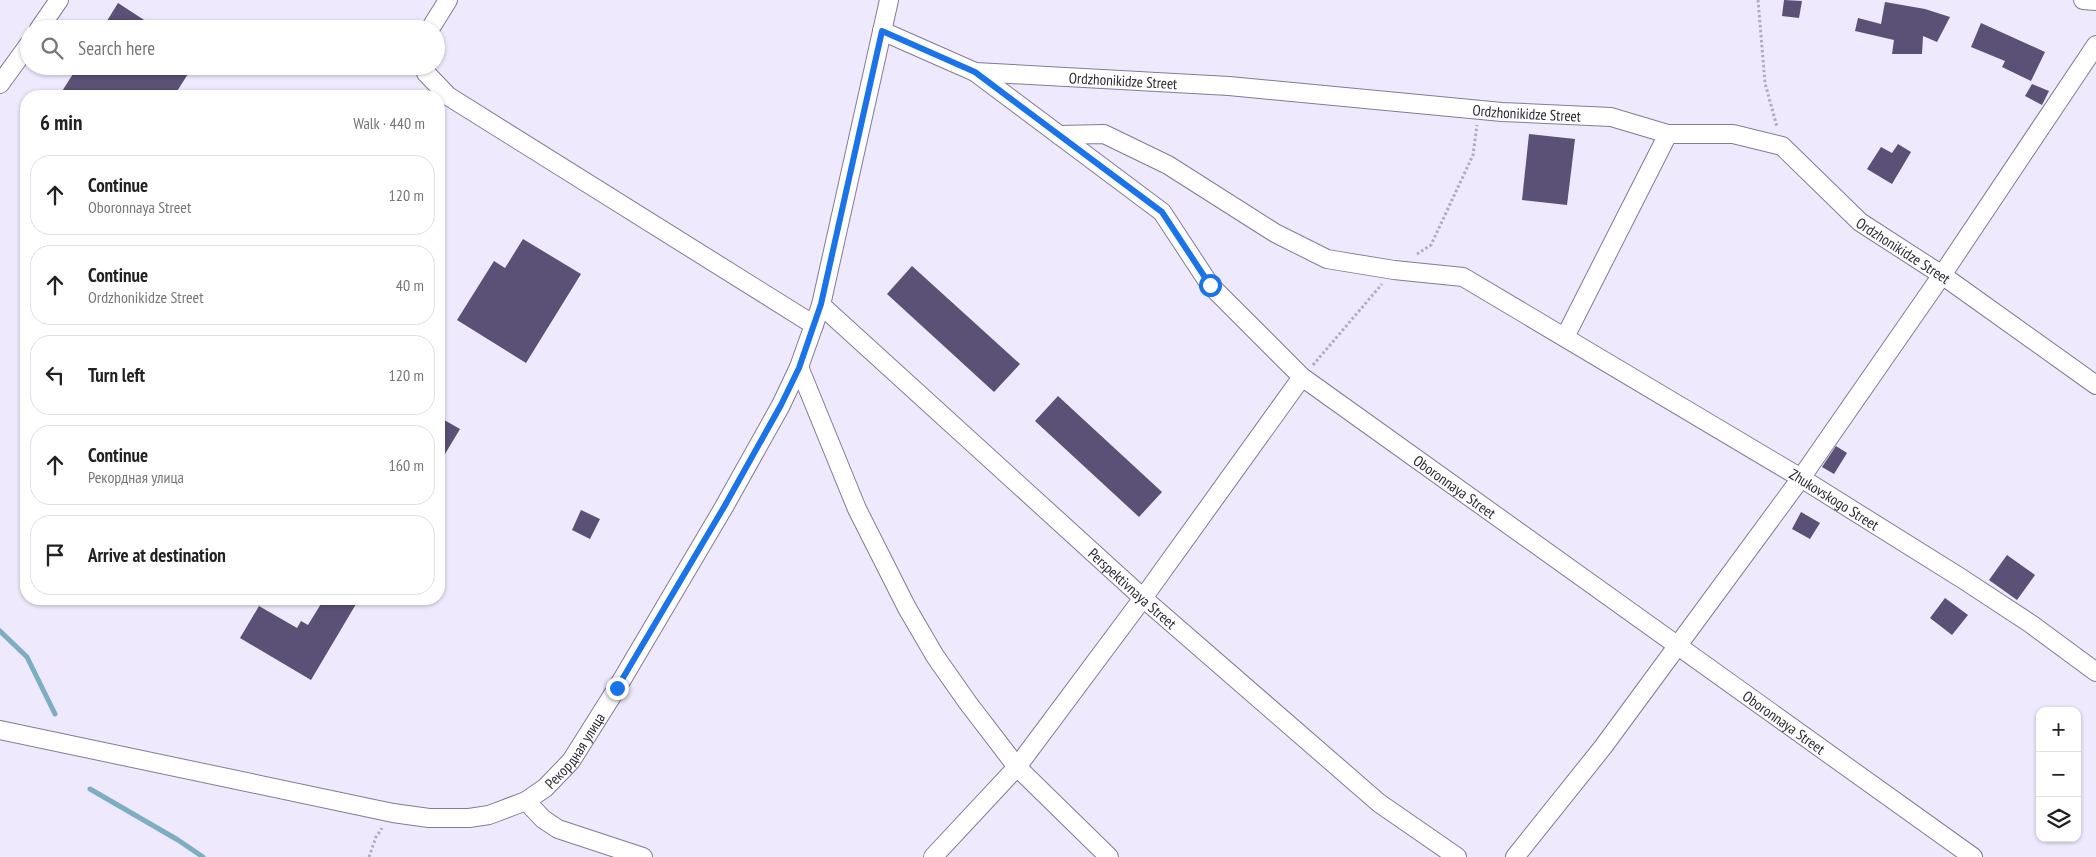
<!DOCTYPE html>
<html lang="en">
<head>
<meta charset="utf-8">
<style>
  body { margin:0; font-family:"PT Sans Narrow",sans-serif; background:#f6f6f6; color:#222 }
  .controls { position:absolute; right:15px; bottom:15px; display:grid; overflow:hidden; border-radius:10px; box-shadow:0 1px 4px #0004 }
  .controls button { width:45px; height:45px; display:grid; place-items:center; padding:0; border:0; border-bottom:1px solid #e0e0e0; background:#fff; color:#222; font:25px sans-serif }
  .stop { position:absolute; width:15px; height:15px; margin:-11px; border:4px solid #1a73e8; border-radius:50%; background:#fff }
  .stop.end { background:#1a73e8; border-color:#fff; box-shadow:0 1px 5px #0008 }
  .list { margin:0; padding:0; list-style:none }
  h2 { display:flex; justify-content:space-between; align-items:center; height:65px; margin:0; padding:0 20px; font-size:21px }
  h2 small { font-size:16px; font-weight:400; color:#767676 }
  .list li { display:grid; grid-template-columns:32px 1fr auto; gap:15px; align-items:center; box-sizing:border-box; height:80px; margin:0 10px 10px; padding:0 10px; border:1px solid #e0e0e0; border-radius:20px }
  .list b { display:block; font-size:19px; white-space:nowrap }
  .list p { margin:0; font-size:16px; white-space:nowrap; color:#767676 }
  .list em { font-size:16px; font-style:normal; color:#767676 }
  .icon { flex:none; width:28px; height:28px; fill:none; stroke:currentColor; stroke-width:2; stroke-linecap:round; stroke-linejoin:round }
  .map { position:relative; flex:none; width:2096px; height:857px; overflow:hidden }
  .search { position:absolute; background:#fff; box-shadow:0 1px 4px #0004; left:20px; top:20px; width:425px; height:55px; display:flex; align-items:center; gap:12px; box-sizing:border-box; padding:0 18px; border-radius:28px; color:#767676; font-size:19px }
  .panel { position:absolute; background:#fff; box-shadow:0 1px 4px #0004; left:20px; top:90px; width:425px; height:515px; border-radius:20px }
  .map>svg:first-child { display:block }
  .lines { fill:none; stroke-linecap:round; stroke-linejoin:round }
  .stream { stroke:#7cadc2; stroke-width:5 }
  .building { fill:#5b5075 }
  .minor-casing { stroke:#837a98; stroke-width:20 }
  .path { stroke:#b0acbd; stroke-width:3; stroke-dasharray:2.5 2.5; stroke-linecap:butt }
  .minor { stroke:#fff; stroke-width:18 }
  .route { stroke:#1a73e8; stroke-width:6 }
  .labels { text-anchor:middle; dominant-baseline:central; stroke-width:5; stroke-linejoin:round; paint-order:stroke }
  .street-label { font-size:15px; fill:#2b2834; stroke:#eee9fd }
</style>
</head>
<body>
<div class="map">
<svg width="2096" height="857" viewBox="0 0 2096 857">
  <rect width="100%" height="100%" fill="#eee9fd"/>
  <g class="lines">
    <g class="stream">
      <path d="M0 631 27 657 55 714"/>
      <path d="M90 789 178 840 203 857"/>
    </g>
  </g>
  <g class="building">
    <path d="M1784 0 1802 1 1799 18 1782 16Z"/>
    <path d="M1885 2 1925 9 1950 17 1937 42 1923 36 1922 54H1892L1894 40 1855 31 1858 18 1881 24Z"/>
    <path d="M118 3 158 29H102Z"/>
    <path d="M1981 23 2045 52 2031 81 2002 67 2005 61 1971 47Z"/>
    <path d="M78 66H193L174 96H59Z"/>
    <path d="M2032 84 2049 91 2042 105 2025 96Z"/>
    <path d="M1529 134 1575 139 1567 205 1522 200Z"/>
    <path d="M1898 144 1911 152 1892 184 1867 169 1881 147 1892 153Z"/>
    <path d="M523 239 581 274 526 363 457 320 494 261 505 268Z"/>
    <path d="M912 266 1020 364 994 392 887 294Z"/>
    <path d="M1058 396 1162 492 1139 517 1035 421Z"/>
    <path d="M439 417 460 429 439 464Z"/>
    <path d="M1836 446 1847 453 1834 474 1822 467Z"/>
    <path d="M581 510 600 519 590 539 572 530Z"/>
    <path d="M1801 512 1820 523 1810 539 1792 529Z"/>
    <path d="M2007 555 2035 575 2017 600 1989 580Z"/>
    <path d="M1945 598 1968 615 1952 635 1930 618Z"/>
    <path d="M324 599H359L311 680 240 638 259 606 297 628 301 621 308 625Z"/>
  </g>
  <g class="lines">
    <defs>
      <g id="minor">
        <path d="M2083 0 2096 1"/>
        <path d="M39 29 59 0"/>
        <path d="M430 29 448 0"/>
        <path id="s1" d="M882 31 975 72 1229 86 1502 112 1611 117 1668 134H1733L1782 146 1860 222 1942 275 2096 385"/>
        <path d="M424 66 426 73 448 96 814 325"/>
        <path id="s2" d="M975 72 1162 212 1210 285 1302 377 1973 857"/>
        <path d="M0 84 29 44"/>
        <path id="s3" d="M1059 135 1104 134 1168 165 1275 233 1327 259 1394 270 1463 277 1801 478 1961 578 2031 624 2096 672"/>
        <path id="s4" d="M821 305 1143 598 1379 803 1457 857"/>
        <path d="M1565 337 1668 134"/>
        <path d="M799 367 857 509 907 608 935 656 968 703 1017 767 1109 857"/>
        <path id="s5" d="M0 730 393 813 429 818H469L489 815 526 801 545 788 571 761 617 688 724 507 781 405 799 367 821 305 889 0"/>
        <path d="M526 801 543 819 558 829 643 857"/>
        <path d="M933 857 1017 767 1143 598 1302 377"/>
        <path d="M1515 857 1603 747 1801 478 1942 275 2096 45"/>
      </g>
    </defs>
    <use href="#minor" class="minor-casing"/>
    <g class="path">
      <path d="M1758 0 1765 83 1777 127"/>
      <path d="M1417 254 1431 245 1473 155 1477 125"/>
      <path d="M1313 365 1382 284"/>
      <path d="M369 857 376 837 382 828"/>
    </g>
    <use href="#minor" class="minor"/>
  </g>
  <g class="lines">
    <path class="route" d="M617 688 724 507 781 405 799 368 821 304 882 31 975 72 1162 212 1210 285"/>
  </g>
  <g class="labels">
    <g class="street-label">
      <text stroke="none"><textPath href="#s1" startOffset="250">Ordzhonikidze Street</textPath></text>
      <text stroke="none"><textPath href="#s1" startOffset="655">Ordzhonikidze Street</textPath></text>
      <text stroke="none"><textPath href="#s1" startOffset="1075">Ordzhonikidze Street</textPath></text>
      <text stroke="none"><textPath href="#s2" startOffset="639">Oboronnaya Street</textPath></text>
      <text stroke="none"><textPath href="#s3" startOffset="871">Zhukovskogo Street</textPath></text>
      <text stroke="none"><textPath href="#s4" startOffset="421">Perspektivnaya Street</textPath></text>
      <text stroke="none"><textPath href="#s2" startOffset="1044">Oboronnaya Street</textPath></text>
      <text stroke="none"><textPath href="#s5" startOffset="609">Рекордная улица</textPath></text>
    </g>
  </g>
</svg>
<div class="controls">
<button>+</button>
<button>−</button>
<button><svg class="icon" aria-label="layers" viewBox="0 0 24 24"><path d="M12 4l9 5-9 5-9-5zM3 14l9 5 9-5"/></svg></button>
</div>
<div class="stop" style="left:1210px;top:285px"></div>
<div class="stop end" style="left:617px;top:688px"></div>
<div class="search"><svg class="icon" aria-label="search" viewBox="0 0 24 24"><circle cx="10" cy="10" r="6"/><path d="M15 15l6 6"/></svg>Search here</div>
<section class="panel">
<h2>6 min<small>Walk · 440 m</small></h2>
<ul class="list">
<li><svg class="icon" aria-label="ahead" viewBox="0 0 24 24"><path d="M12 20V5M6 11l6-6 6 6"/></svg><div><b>Continue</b><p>Oboronnaya Street</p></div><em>120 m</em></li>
<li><svg class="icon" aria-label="ahead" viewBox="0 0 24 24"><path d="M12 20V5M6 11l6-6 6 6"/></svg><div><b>Continue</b><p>Ordzhonikidze Street</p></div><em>40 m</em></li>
<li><svg class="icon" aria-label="left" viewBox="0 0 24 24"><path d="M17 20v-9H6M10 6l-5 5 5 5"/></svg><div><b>Turn left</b></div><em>120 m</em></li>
<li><svg class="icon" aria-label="ahead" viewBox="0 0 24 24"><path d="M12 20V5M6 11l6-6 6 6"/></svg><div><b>Continue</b><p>Рекордная улица</p></div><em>160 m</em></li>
<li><svg class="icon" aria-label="arrive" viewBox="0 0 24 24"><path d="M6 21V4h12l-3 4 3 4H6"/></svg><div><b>Arrive at destination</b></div></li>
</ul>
</section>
</div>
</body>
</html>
